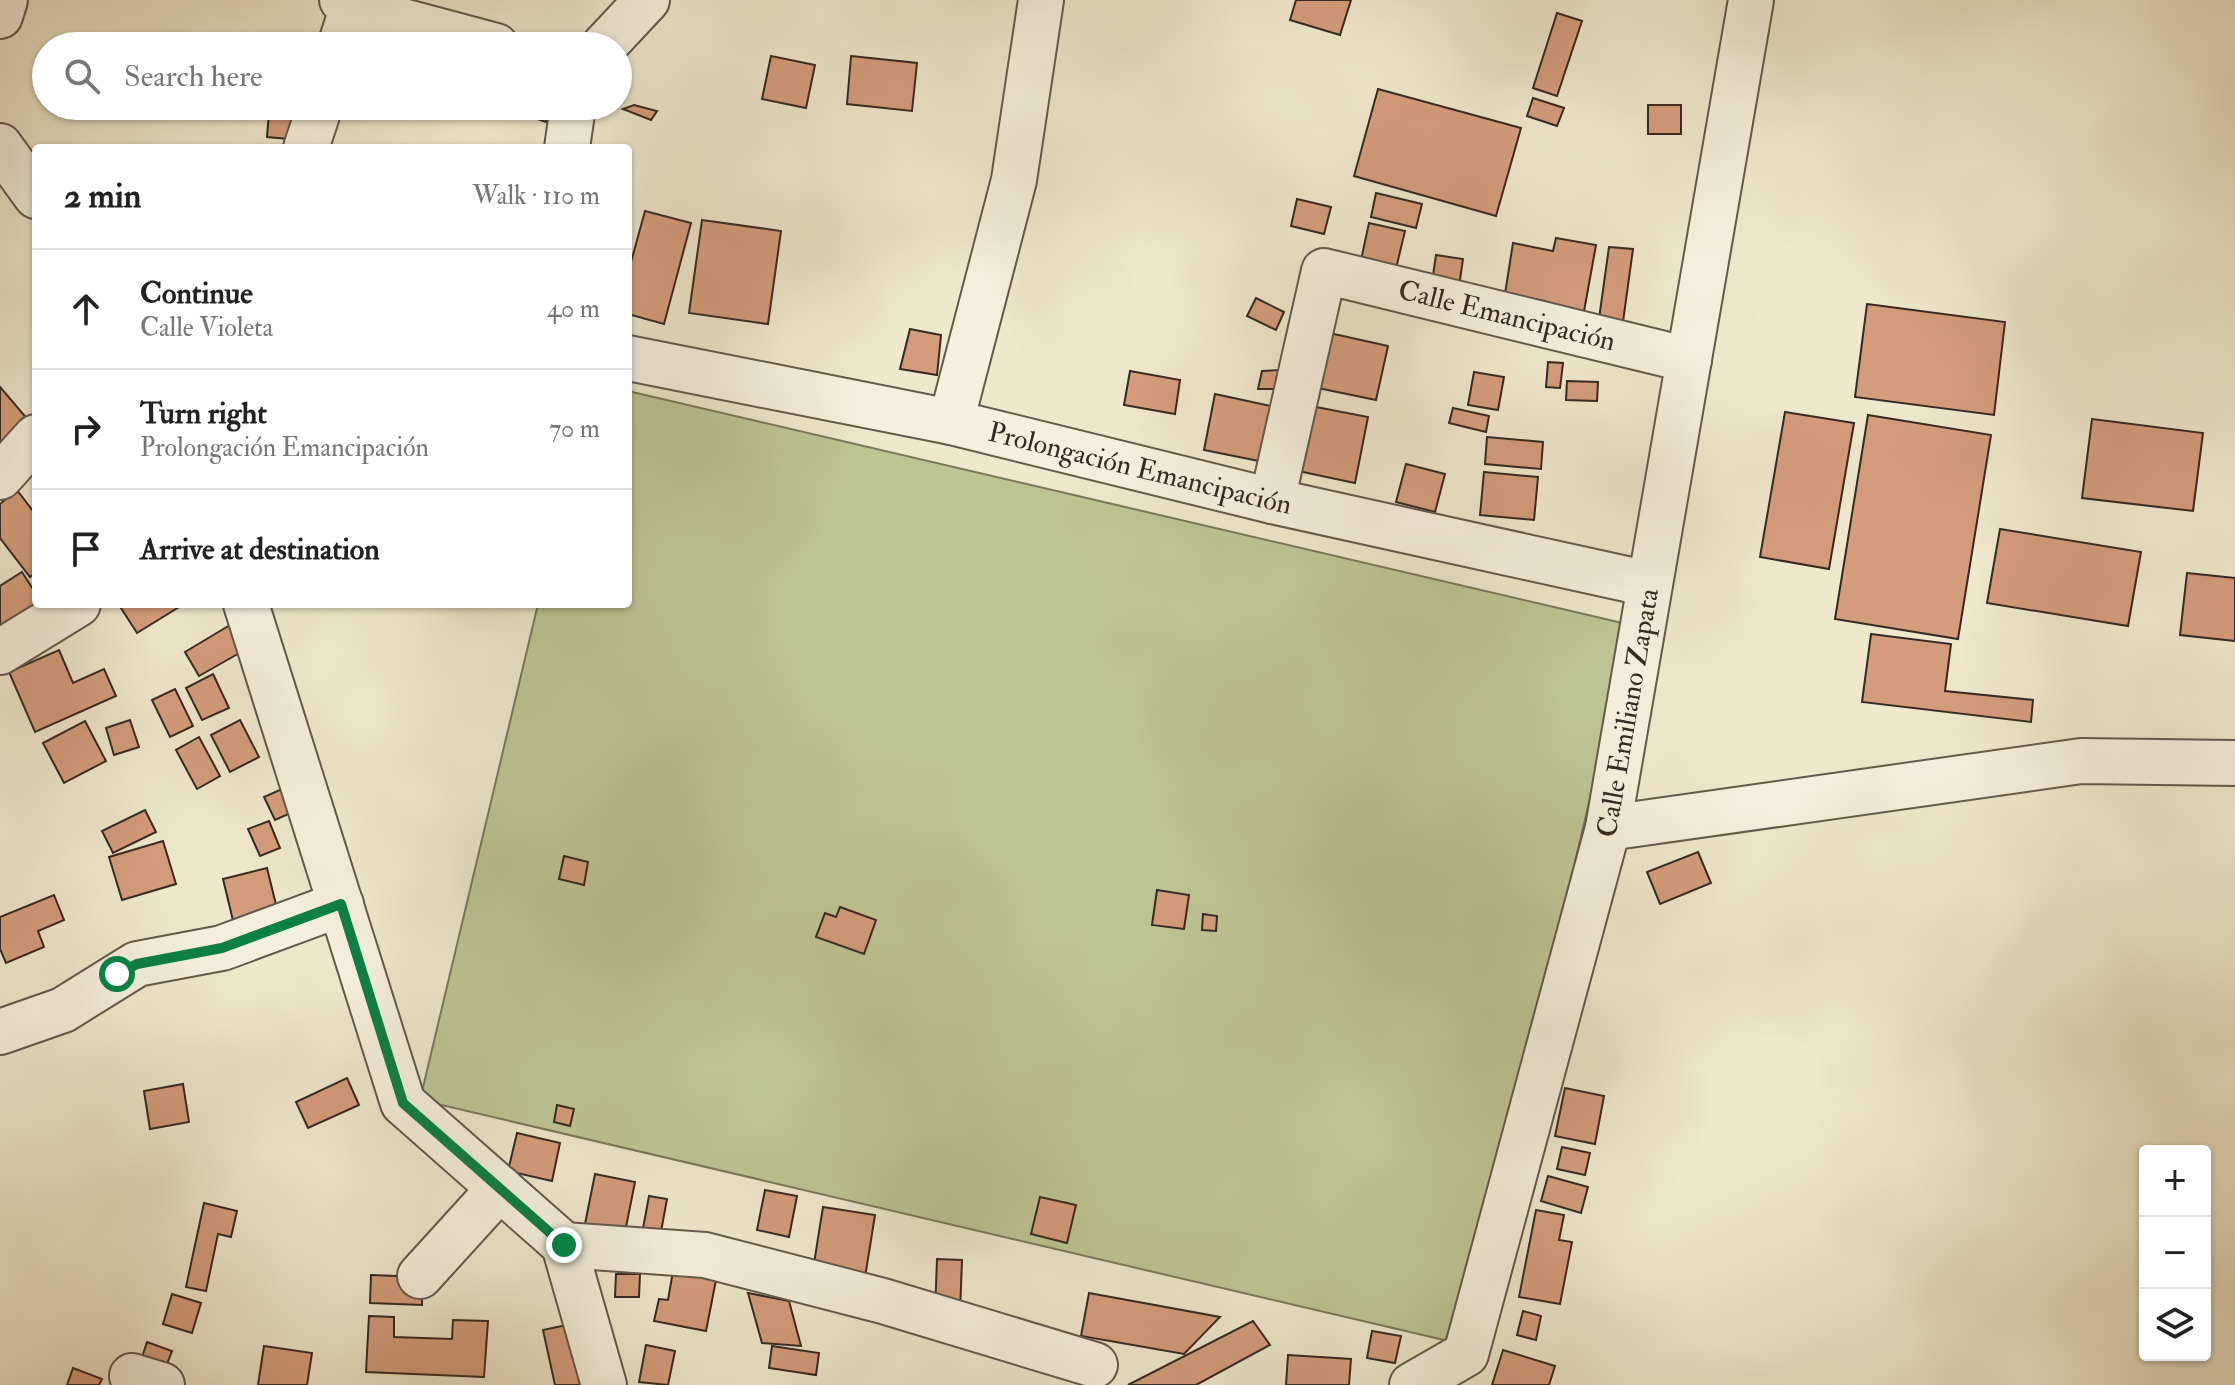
<!DOCTYPE html>
<html lang="en">
<head>
<meta charset="utf-8">
<style>
  body { margin:0; font-family:"IM FELL Double Pica",serif; background:#f2f2f2; color:#222 }
  .controls { position:absolute; right:24px; bottom:24px; display:grid; overflow:hidden; border-radius:8px; box-shadow:0 2px 6px #0004 }
  .controls button { width:72px; height:72px; display:grid; place-items:center; padding:0; border:0; border-bottom:2px solid #e0e0e0; background:#fff; color:#222; font:40px sans-serif }
  .stop { position:absolute; width:24px; height:24px; margin:-18px; border:6px solid #0b8043; border-radius:50%; background:#fff }
  .stop.end { background:#0b8043; border-color:#fff; box-shadow:0 2px 8px #0008 }
  .list { margin:0; padding:0; list-style:none }
  h2 { display:flex; justify-content:space-between; align-items:center; height:104px; margin:0; padding:0 32px; font-size:34px }
  h2 small { font-size:26px; font-weight:400; color:#767676 }
  .list li { display:grid; grid-template-columns:52px 1fr auto; gap:24px; align-items:center; box-sizing:border-box; height:120px; padding:0 32px; border-top:2px solid #e0e0e0 }
  .list b { display:block; font-size:30px; white-space:nowrap }
  .list p { margin:0; font-size:26px; white-space:nowrap; color:#767676 }
  .list em { font-size:26px; font-style:normal; color:#767676 }
  .icon { flex:none; width:44px; height:44px; fill:none; stroke:currentColor; stroke-width:2; stroke-linecap:round; stroke-linejoin:round }
  .map { position:relative; flex:none; width:2235px; height:1385px; overflow:hidden }
  .search { position:absolute; background:#fff; box-shadow:0 2px 6px #0004; left:32px; top:32px; width:600px; height:88px; display:flex; align-items:center; gap:20px; box-sizing:border-box; padding:0 28px; border-radius:44px; color:#767676; font-size:30px }
  .panel { position:absolute; background:#fff; box-shadow:0 2px 6px #0004; left:32px; top:144px; width:600px; height:464px; border-radius:8px }
  .map>svg:first-child { display:block }
  .green { fill:#bec595; stroke:#7a775c; stroke-width:2 }
  .building { fill:#d59c7b; stroke:#352923; stroke-width:2 }
  .lines { fill:none; stroke-linecap:round; stroke-linejoin:round }
  .minor-casing { stroke:#64594e; stroke-width:48 }
  .minor { stroke:#f5f0de; stroke-width:44 }
  .route { stroke:#0b8043; stroke-width:10 }
  .labels { text-anchor:middle; dominant-baseline:central; stroke-width:7; stroke-linejoin:round; paint-order:stroke }
  .street-label { font-size:28px; fill:#352923; stroke:#f5f0de }
</style>
</head>
<body>
<div class="map">
<svg width="2235" height="1385" viewBox="0 0 2235 1385">
  <rect width="100%" height="100%" fill="#efe8cd"/>
  <filter id="stains"><feTurbulence type="fractalNoise" baseFrequency=".0025" numOctaves="4"/><feColorMatrix values="0 0 0 0 .2 0 0 0 0 .09 0 0 0 0 .02 0 0 0 .5 -.17"/></filter>
  <radialGradient id="worn" r=".72"><stop offset=".6" stop-color="#630" stop-opacity="0"/><stop offset="1" stop-color="#630" stop-opacity=".3"/></radialGradient>
  <path class="green" d="M628 391 1631 625 1461 1344 420 1100 538 604H628Z"/>
  <g class="building">
    <path d="M1296 0H1351L1340 35 1290 20Z"/>
    <path d="M363 12 395 27 398 46 359 44Z"/>
    <path d="M1557 13 1582 21 1557 96 1533 88Z"/>
    <path d="M771 56 815 65 806 108 762 99Z"/>
    <path d="M851 56 917 63 912 111 847 104Z"/>
    <path d="M1378 89 1521 128 1496 216 1354 176Z"/>
    <path d="M1533 98 1564 108 1557 126 1527 116Z"/>
    <path d="M634 105 657 111 651 120 623 109Z"/>
    <rect x="1648" y="105" width="33" height="29"/>
    <path d="M529 106H551L546 122 526 115Z"/>
    <path d="M269 112 302 115 300 140 267 137Z"/>
    <path d="M1376 193 1422 204 1416 228 1371 217Z"/>
    <path d="M1297 199 1331 207 1324 234 1291 226Z"/>
    <path d="M645 211 691 223 664 324 628 314V273Z"/>
    <path d="M702 220 781 231 768 324 689 313Z"/>
    <path d="M1369 223 1405 231 1393 281 1358 274Z"/>
    <path d="M1556 238 1596 245 1583 317 1543 310 1545 301 1505 294 1513 243 1553 251Z"/>
    <path d="M1609 247 1633 249 1622 329 1598 326Z"/>
    <path d="M1436 255 1463 259 1458 293 1431 289Z"/>
    <path d="M1256 298 1284 312 1276 330 1247 316Z"/>
    <path d="M1867 304 2005 322 1994 415 1855 397Z"/>
    <path d="M910 329 941 335 937 375 900 369Z"/>
    <path d="M1325 332 1388 346 1376 400 1313 387Z"/>
    <path d="M1548 362 1563 363 1560 388 1546 387Z"/>
    <path d="M1282 370 1277 389H1258L1262 371Z"/>
    <path d="M1130 371 1180 380 1175 414 1124 405Z"/>
    <path d="M1474 372 1504 377 1498 410 1468 405Z"/>
    <path d="M1567 381 1598 382 1597 401 1566 400Z"/>
    <path d="M0 387 35 428 0 450Z"/>
    <path d="M1215 394 1280 408 1269 463 1204 450Z"/>
    <path d="M1311 406 1368 417 1355 483 1298 471Z"/>
    <path d="M1453 408 1489 416 1486 432 1449 423Z"/>
    <path d="M1785 412 1854 423 1829 569 1760 557Z"/>
    <path d="M1868 415 1991 435 1958 639 1835 619Z"/>
    <path d="M2092 419 2203 433 2193 511 2082 498Z"/>
    <path d="M1487 437 1543 442 1541 469 1485 464Z"/>
    <path d="M1406 464 1445 474 1435 512 1396 502Z"/>
    <path d="M1484 472 1538 477 1534 520 1480 515Z"/>
    <path d="M17 490 36 515V572L30 577 0 538V504Z"/>
    <path d="M2000 529 2141 552 2128 626 1987 603Z"/>
    <path d="M22 572 36 594V604H42L0 637V586Z"/>
    <path d="M2187 573 2235 578V641L2180 635Z"/>
    <path d="M128 604H184L137 633 121 608Z"/>
    <path d="M235 622 250 647 199 676 185 652Z"/>
    <path d="M1871 634 1951 644 1945 691 2033 700 2031 722 1862 702Z"/>
    <path d="M59 650 73 683 104 669 116 696 35 732 9 672Z"/>
    <path d="M213 674 229 708 202 720 186 688Z"/>
    <path d="M175 689 193 726 170 737 152 700Z"/>
    <path d="M130 720 139 747 114 755 106 728Z"/>
    <path d="M240 720 259 757 230 772 211 735Z"/>
    <path d="M85 721 106 761 64 783 43 743Z"/>
    <path d="M199 737 220 776 197 789 176 750Z"/>
    <path d="M291 785 302 808 275 820 264 797Z"/>
    <path d="M145 810 156 832 113 853 102 831Z"/>
    <path d="M269 821 280 848 260 856 248 829Z"/>
    <path d="M163 841 176 884 122 900 109 857Z"/>
    <path d="M1698 852 1711 883 1660 904 1647 872Z"/>
    <path d="M564 856 588 862 584 885 559 879Z"/>
    <path d="M267 868 280 921 236 933 223 879Z"/>
    <path d="M1157 890 1189 895 1184 929 1152 925Z"/>
    <path d="M54 895 64 920 38 931 44 947 6 963 0 949V917Z"/>
    <path d="M840 907 876 920 864 954 816 937 825 913 836 917Z"/>
    <path d="M1203 914 1217 916 1216 931 1202 930Z"/>
    <path d="M347 1078 359 1105 308 1128 296 1102Z"/>
    <path d="M183 1084 189 1122 150 1129 144 1091Z"/>
    <path d="M1565 1088 1604 1096 1595 1144 1555 1136Z"/>
    <path d="M557 1105 574 1109 570 1126 554 1122Z"/>
    <path d="M517 1133 560 1143 552 1181 508 1171Z"/>
    <path d="M1562 1147 1590 1153 1585 1175 1557 1169Z"/>
    <path d="M595 1174 635 1182 624 1237 584 1229Z"/>
    <path d="M1548 1176 1588 1187 1581 1213 1541 1201Z"/>
    <path d="M765 1190 797 1196 789 1237 757 1230Z"/>
    <path d="M649 1196 667 1199 660 1237 642 1234Z"/>
    <path d="M1040 1197 1076 1205 1067 1243 1031 1234Z"/>
    <path d="M204 1203 237 1211 231 1237 218 1234 206 1291 186 1287Z"/>
    <path d="M823 1207 875 1215 864 1284 812 1276Z"/>
    <path d="M1536 1210 1564 1215 1559 1240 1572 1242 1560 1304 1519 1297Z"/>
    <path d="M937 1259 962 1260 960 1312H935Z"/>
    <path d="M673 1271 716 1280 706 1331 654 1321 659 1299 668 1300Z"/>
    <path d="M616 1274H640L639 1297H615Z"/>
    <path d="M371 1275 422 1277V1305L370 1303Z"/>
    <path d="M748 1293 789 1301 801 1346 762 1343Z"/>
    <path d="M1089 1293 1220 1317 1184 1354 1081 1336Z"/>
    <path d="M172 1294 201 1303 192 1333 163 1324Z"/>
    <path d="M1523 1311 1541 1316 1536 1340 1517 1335Z"/>
    <path d="M369 1316 394 1317V1337L452 1339 453 1320 488 1321 484 1377 366 1372Z"/>
    <path d="M1253 1321 1270 1345 1196 1385H1128Z"/>
    <path d="M571 1324 582 1385H555L543 1330Z"/>
    <path d="M1372 1331 1401 1336 1395 1363 1367 1358Z"/>
    <path d="M147 1342 172 1351 163 1374 139 1366Z"/>
    <path d="M646 1345 675 1351 668 1385 639 1382Z"/>
    <path d="M264 1346 312 1353 307 1385H258Z"/>
    <path d="M772 1346 819 1353 816 1375 769 1368Z"/>
    <path d="M1503 1350 1555 1366 1549 1385H1492Z"/>
    <path d="M1288 1355 1351 1359 1349 1385H1286Z"/>
    <path d="M73 1368 102 1379 99 1385H67Z"/>
  </g>
  <g class="lines">
    <defs>
      <g id="minor">
        <path d="M342 0 380 15 496 46"/>
        <path d="M0 16 5 0"/>
        <path d="M340 46 355 0"/>
        <path d="M604 46 647 0"/>
        <path d="M0 146 36 196"/>
        <path d="M306 148 320 106"/>
        <path d="M567 148 573 106"/>
        <path id="s1" d="M628 358 951 422 1272 501 1649 584"/>
        <path d="M951 422 1014 180 1041 0"/>
        <path d="M0 477 36 437"/>
        <path id="s2" d="M1272 501 1324 271 1689 360"/>
        <path d="M246 604 403 1103 564 1245 604 1385"/>
        <path d="M0 652 78 604"/>
        <path d="M1608 828 2081 761 2235 763"/>
        <path d="M0 1032 63 1010 137 964 222 948 341 904"/>
        <path d="M564 1245 705 1255 883 1301 1095 1365"/>
        <path d="M420 1276 500 1188"/>
        <path d="M132 1376 162 1385"/>
        <path id="s3" d="M1412 1385 1466 1354 1608 828 1751 0"/>
      </g>
    </defs>
    <use href="#minor" class="minor-casing"/>
    <use href="#minor" class="minor"/>
  </g>
  <g class="lines">
    <path class="route" d="M117 974 137 964 222 948 341 904 403 1103 564 1245"/>
  </g>
  <g class="labels">
    <g class="street-label">
      <text stroke="none"><textPath href="#s2" startOffset="424">Calle Emancipación</textPath></text>
      <text stroke="none"><textPath href="#s1" startOffset="524">Prolongación Emancipación</textPath></text>
      <text stroke="none"><textPath href="#s3" startOffset="724">Calle Emiliano Zapata</textPath></text>
    </g>
  </g>
  <rect width="100%" height="100%" filter="url(#stains)"/>
  <rect width="100%" height="100%" fill="url(#worn)"/>
</svg>
<div class="controls">
<button>+</button>
<button>−</button>
<button><svg class="icon" aria-label="layers" viewBox="0 0 24 24"><path d="M12 4l9 5-9 5-9-5zM3 14l9 5 9-5"/></svg></button>
</div>
<div class="stop" style="left:117px;top:974px"></div>
<div class="stop end" style="left:564px;top:1245px"></div>
<div class="search"><svg class="icon" aria-label="search" viewBox="0 0 24 24"><circle cx="10" cy="10" r="6"/><path d="M15 15l6 6"/></svg>Search here</div>
<section class="panel">
<h2>2 min<small>Walk · 110 m</small></h2>
<ul class="list">
<li><svg class="icon" aria-label="ahead" viewBox="0 0 24 24"><path d="M12 20V5M6 11l6-6 6 6"/></svg><div><b>Continue</b><p>Calle Violeta</p></div><em>40 m</em></li>
<li><svg class="icon" aria-label="right" viewBox="0 0 24 24"><path d="M7 20v-9h11M14 6l5 5-5 5"/></svg><div><b>Turn right</b><p>Prolongación Emancipación</p></div><em>70 m</em></li>
<li><svg class="icon" aria-label="arrive" viewBox="0 0 24 24"><path d="M6 21V4h12l-3 4 3 4H6"/></svg><div><b>Arrive at destination</b></div></li>
</ul>
</section>
</div>
</body>
</html>
